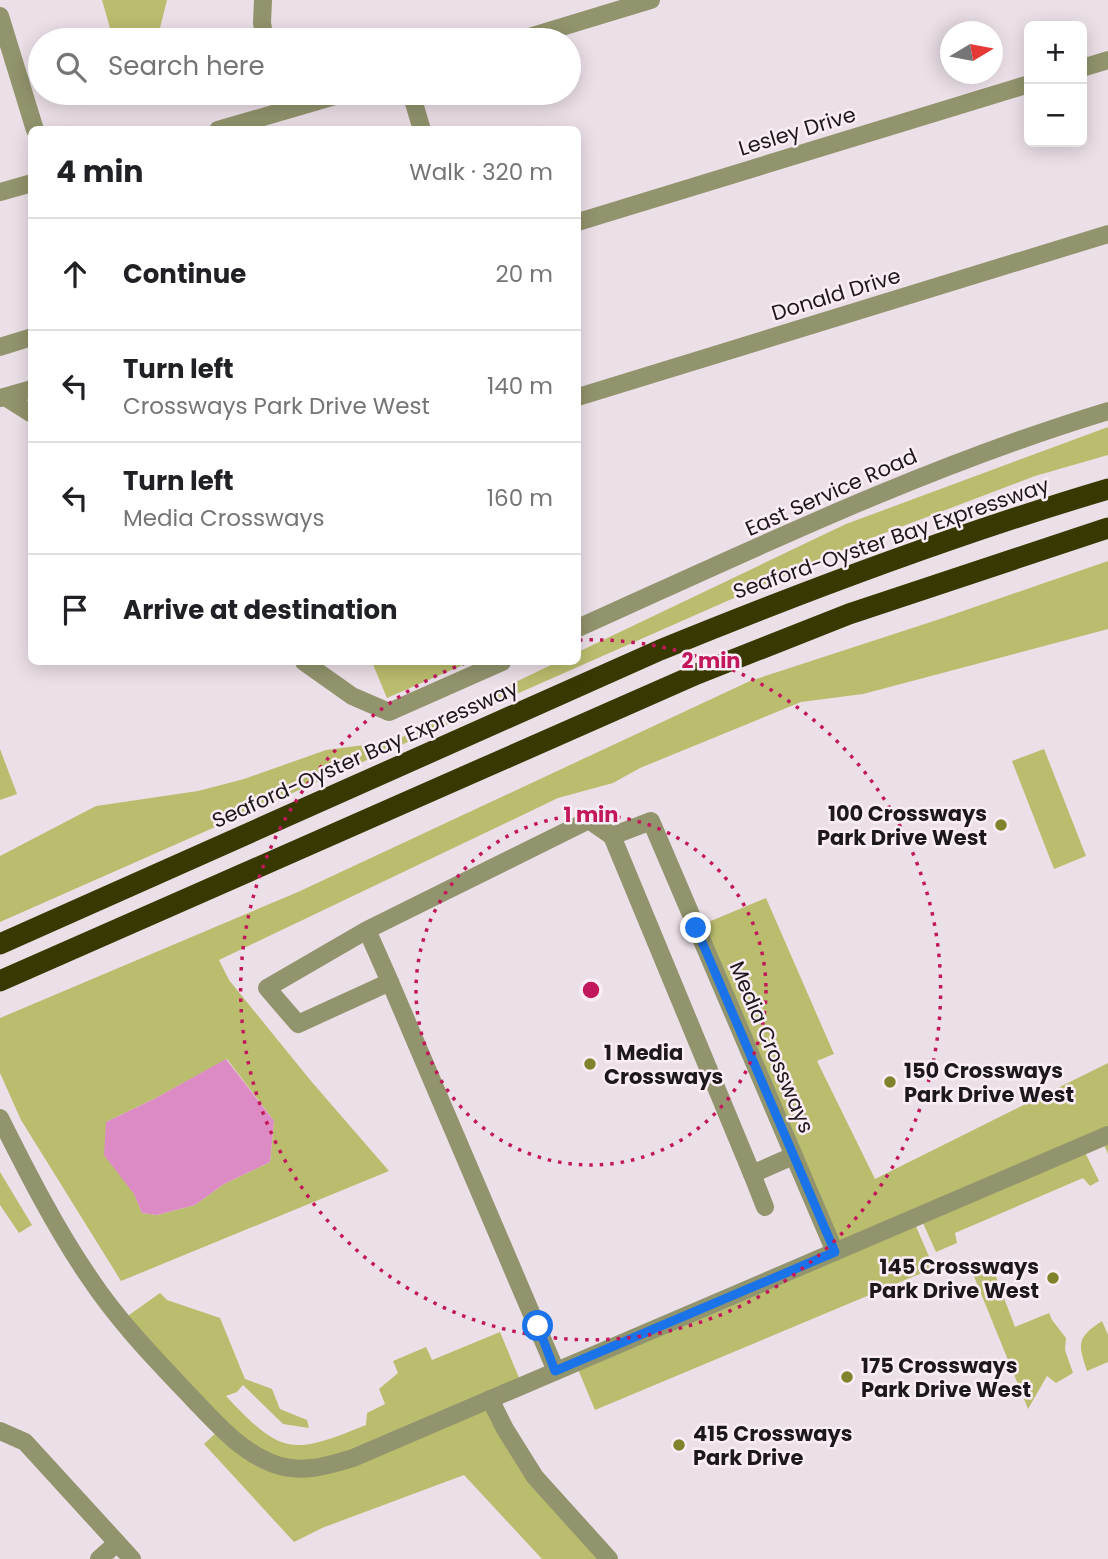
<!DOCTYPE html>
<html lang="en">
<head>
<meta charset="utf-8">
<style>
  body { margin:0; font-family:Poppins,sans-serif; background:#f6f6f6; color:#202124 }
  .controls { position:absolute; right:21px; top:21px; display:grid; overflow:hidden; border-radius:10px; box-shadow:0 4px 18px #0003 }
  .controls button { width:63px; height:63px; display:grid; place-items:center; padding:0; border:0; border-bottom:2px solid #e0e0e0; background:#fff; color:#202124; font:35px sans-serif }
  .compass { position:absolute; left:940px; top:21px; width:63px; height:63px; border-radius:50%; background:#fff; box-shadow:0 4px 18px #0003; rotate:80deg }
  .stop { position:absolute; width:21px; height:21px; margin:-16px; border:5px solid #1a73e8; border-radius:50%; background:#fff }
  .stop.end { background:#1a73e8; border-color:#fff; box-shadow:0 2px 7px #0008 }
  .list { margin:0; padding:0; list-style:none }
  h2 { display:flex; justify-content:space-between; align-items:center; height:91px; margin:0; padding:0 28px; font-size:30px }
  h2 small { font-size:23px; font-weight:400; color:#757577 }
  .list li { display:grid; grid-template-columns:46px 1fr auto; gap:21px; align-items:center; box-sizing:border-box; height:112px; padding:0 28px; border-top:2px solid #e0e0e0 }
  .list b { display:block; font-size:26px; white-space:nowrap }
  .list p { margin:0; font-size:23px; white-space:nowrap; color:#757577 }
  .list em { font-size:23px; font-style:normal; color:#757577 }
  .icon { flex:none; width:38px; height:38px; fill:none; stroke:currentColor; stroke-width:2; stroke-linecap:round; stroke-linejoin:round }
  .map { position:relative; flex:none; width:1108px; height:1559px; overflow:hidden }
  .search { position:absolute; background:#fff; box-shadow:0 4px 18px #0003; left:28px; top:28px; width:553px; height:77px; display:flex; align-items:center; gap:18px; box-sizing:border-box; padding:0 24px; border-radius:38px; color:#757577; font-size:26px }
  .panel { position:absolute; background:#fff; box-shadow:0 4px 18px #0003; left:28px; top:126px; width:553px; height:539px; border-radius:10px }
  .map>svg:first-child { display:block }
  .green { fill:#babd6e; fill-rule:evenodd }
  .water { fill:#dc8bc4 }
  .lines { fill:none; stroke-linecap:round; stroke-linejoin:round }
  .minor { stroke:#92946d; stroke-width:18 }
  .highway { stroke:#383900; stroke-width:21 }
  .route { stroke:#1a73e8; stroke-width:9 }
  .ring { fill:none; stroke:#c2185b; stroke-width:3.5; stroke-dasharray:3.5 7 }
  .poi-dot { fill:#81832c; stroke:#faedf5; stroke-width:2.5 }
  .labels { text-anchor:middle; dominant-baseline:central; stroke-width:5; stroke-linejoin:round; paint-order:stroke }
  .street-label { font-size:21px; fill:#1d181b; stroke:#faedf5 }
  .poi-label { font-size:21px; font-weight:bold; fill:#1d181b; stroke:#faedf5; text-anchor:start }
  .centre { fill:#c2185b; stroke:#faedf5; stroke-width:3.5 }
  .ring-label { font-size:21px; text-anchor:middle; font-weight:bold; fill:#c2185b; stroke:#faedf5; stroke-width:5; stroke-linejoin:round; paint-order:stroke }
</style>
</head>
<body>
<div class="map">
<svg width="1108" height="1559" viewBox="0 0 1108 1559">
  <rect width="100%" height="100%" fill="#ece0e8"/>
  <g class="green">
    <path d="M102 0H167L160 28H110Z"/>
    <path d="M1108 427V455L1035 476 861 542 0 922V856L96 806 198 791 244 779 326 750 394 741 557 662H578V652L846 524Z"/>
    <path d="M1108 561V629L863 694 801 702 640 768 613 783 558 798 219 960 229 980 311 1081 389 1171 121 1281 21 1120 0 1073V1018L298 892 750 681 940 619ZM227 1059 274 1121 270 1162 224 1184 195 1205 157 1215 142 1213 106 1122 156 1098Z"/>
    <path d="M372 662H470L387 698Z"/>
    <path d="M0 749 17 794 0 800Z"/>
    <path d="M1044 749 1086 856 1054 869 1012 761Z"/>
    <path d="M766 898 834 1054 817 1061 875 1179 1108 1063V1154L1101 1138 1082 1146 1099 1181 1090 1186 1083 1178 955 1233 957 1243 936 1252 922 1221 915 1224 934 1268 595 1410 575 1362 834 1252 699 926Z"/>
    <path d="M0 1172 32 1225 19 1233 0 1205Z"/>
    <path d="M992 1266 1015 1327 1049 1313 1052 1320 1066 1338 1065 1350 1073 1373 1056 1383 1047 1376 1028 1409 973 1274Z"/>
    <path d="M160 1293 167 1300 220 1318 245 1379 272 1389 280 1409 307 1420 309 1428 283 1424 243 1385 237 1392 226 1396C282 1456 292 1455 366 1425L367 1413 385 1404 379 1389 398 1373 393 1361 426 1347 432 1360 500 1332 522 1385 490 1399 524 1463 609 1559H542L464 1475 322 1528 294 1542 204 1444 221 1428 122 1320Z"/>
    <path d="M1102 1321 1108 1335V1362L1087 1371C1078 1344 1076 1338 1102 1321Z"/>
  </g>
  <path class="water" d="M226 1059 274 1121 270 1162 224 1184 195 1205 157 1215 142 1213 134 1194 104 1155 106 1122 156 1098Z"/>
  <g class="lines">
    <g class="minor">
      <path d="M263 0 262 23 265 40"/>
      <path d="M0 16 35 130"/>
      <path d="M519 40 651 0"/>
      <path d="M1082 68 1108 60"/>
      <path d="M411 93 422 130"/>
      <path d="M218 130 345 93"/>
      <path d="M0 192 32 183"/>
      <path d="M578 222 1029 84"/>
      <path d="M0 347 32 337"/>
      <path d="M5 397 32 414"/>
      <path d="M578 397 1108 234"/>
      <path d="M0 398 32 389"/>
      <path d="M578 628C751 550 926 466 1108 411"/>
      <path d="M304 662 352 696 389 712 502 662"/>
      <path d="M612 836 752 1174 793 1156"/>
      <path d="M367 930 390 982 298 1024 267 988 367 930 589 820 612 836 651 821 835 1252"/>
      <path d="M390 982 556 1371"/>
      <path d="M0 1118C26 1170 56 1229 89 1277 118 1321 156 1360 192 1398 216 1423 241 1452 274 1464 301 1474 327 1466 353 1458L1108 1135"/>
      <path d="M752 1174 765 1207"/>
      <path d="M490 1399 505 1429 535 1477 609 1559"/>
      <path d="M0 1431 25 1442 132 1559"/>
      <path d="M99 1559 117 1543"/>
    </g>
    <g class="highway">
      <path d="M0 944 660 650C807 590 956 534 1108 489"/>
      <path d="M0 981 697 674 849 614 1108 528"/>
    </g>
  </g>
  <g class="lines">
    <path class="route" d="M538 1326 555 1371 835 1252 696 928"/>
  </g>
  <g class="ring">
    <circle cx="591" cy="990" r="175"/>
    <path d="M579 640A350 350 0 1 1 468 662"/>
  </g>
  <g class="poi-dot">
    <circle cx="1001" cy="825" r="7"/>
    <circle cx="590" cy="1064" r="7"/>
    <circle cx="890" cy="1082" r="7"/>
    <circle cx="1053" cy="1278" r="7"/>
    <circle cx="847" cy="1377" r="7"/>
    <circle cx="679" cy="1445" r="7"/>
  </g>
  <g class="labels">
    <g class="street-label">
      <text transform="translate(797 131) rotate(-17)">Lesley Drive</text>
      <text transform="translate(836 294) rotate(-17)">Donald Drive</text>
      <text transform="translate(831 492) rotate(-24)">East Service Road</text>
      <text transform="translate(891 538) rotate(-19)">Seaford-Oyster Bay Expressway</text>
      <text transform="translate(365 754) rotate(-24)">Seaford-Oyster Bay Expressway</text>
      <text transform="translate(772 1047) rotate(67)">Media Crossways</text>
    </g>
    <g class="poi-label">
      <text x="987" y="813" text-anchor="end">100 Crossways<tspan x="987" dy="24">Park Drive West</tspan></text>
      <text x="604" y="1052">1 Media<tspan x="604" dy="24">Crossways</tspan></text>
      <text x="904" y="1070">150 Crossways<tspan x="904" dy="24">Park Drive West</tspan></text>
      <text x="1039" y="1266" text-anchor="end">145 Crossways<tspan x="1039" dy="24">Park Drive West</tspan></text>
      <text x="861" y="1365">175 Crossways<tspan x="861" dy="24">Park Drive West</tspan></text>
      <text x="693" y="1433">415 Crossways<tspan x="693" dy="24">Park Drive</tspan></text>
    </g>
  </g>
  <circle cx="591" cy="990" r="10" class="centre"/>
  <g class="ring-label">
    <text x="711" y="668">2 min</text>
    <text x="591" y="822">1 min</text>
  </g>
</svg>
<div class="controls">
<button>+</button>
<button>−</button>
</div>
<svg class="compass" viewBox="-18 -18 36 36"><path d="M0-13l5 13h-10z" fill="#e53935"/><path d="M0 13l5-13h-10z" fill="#757577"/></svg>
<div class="stop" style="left:538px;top:1326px"></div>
<div class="stop end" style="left:696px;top:928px"></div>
<div class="search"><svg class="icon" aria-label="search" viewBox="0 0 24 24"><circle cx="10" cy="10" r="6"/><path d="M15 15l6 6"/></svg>Search here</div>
<section class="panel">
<h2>4 min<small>Walk · 320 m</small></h2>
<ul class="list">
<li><svg class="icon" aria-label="ahead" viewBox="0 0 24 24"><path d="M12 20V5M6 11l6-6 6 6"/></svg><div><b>Continue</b></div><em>20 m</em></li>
<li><svg class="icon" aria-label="left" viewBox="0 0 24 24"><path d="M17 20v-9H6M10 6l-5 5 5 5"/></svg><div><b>Turn left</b><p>Crossways Park Drive West</p></div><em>140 m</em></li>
<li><svg class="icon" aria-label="left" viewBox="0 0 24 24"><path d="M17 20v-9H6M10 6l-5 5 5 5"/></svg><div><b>Turn left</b><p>Media Crossways</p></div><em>160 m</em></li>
<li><svg class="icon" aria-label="arrive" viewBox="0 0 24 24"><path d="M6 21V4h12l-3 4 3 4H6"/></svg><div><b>Arrive at destination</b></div></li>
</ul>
</section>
</div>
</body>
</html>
